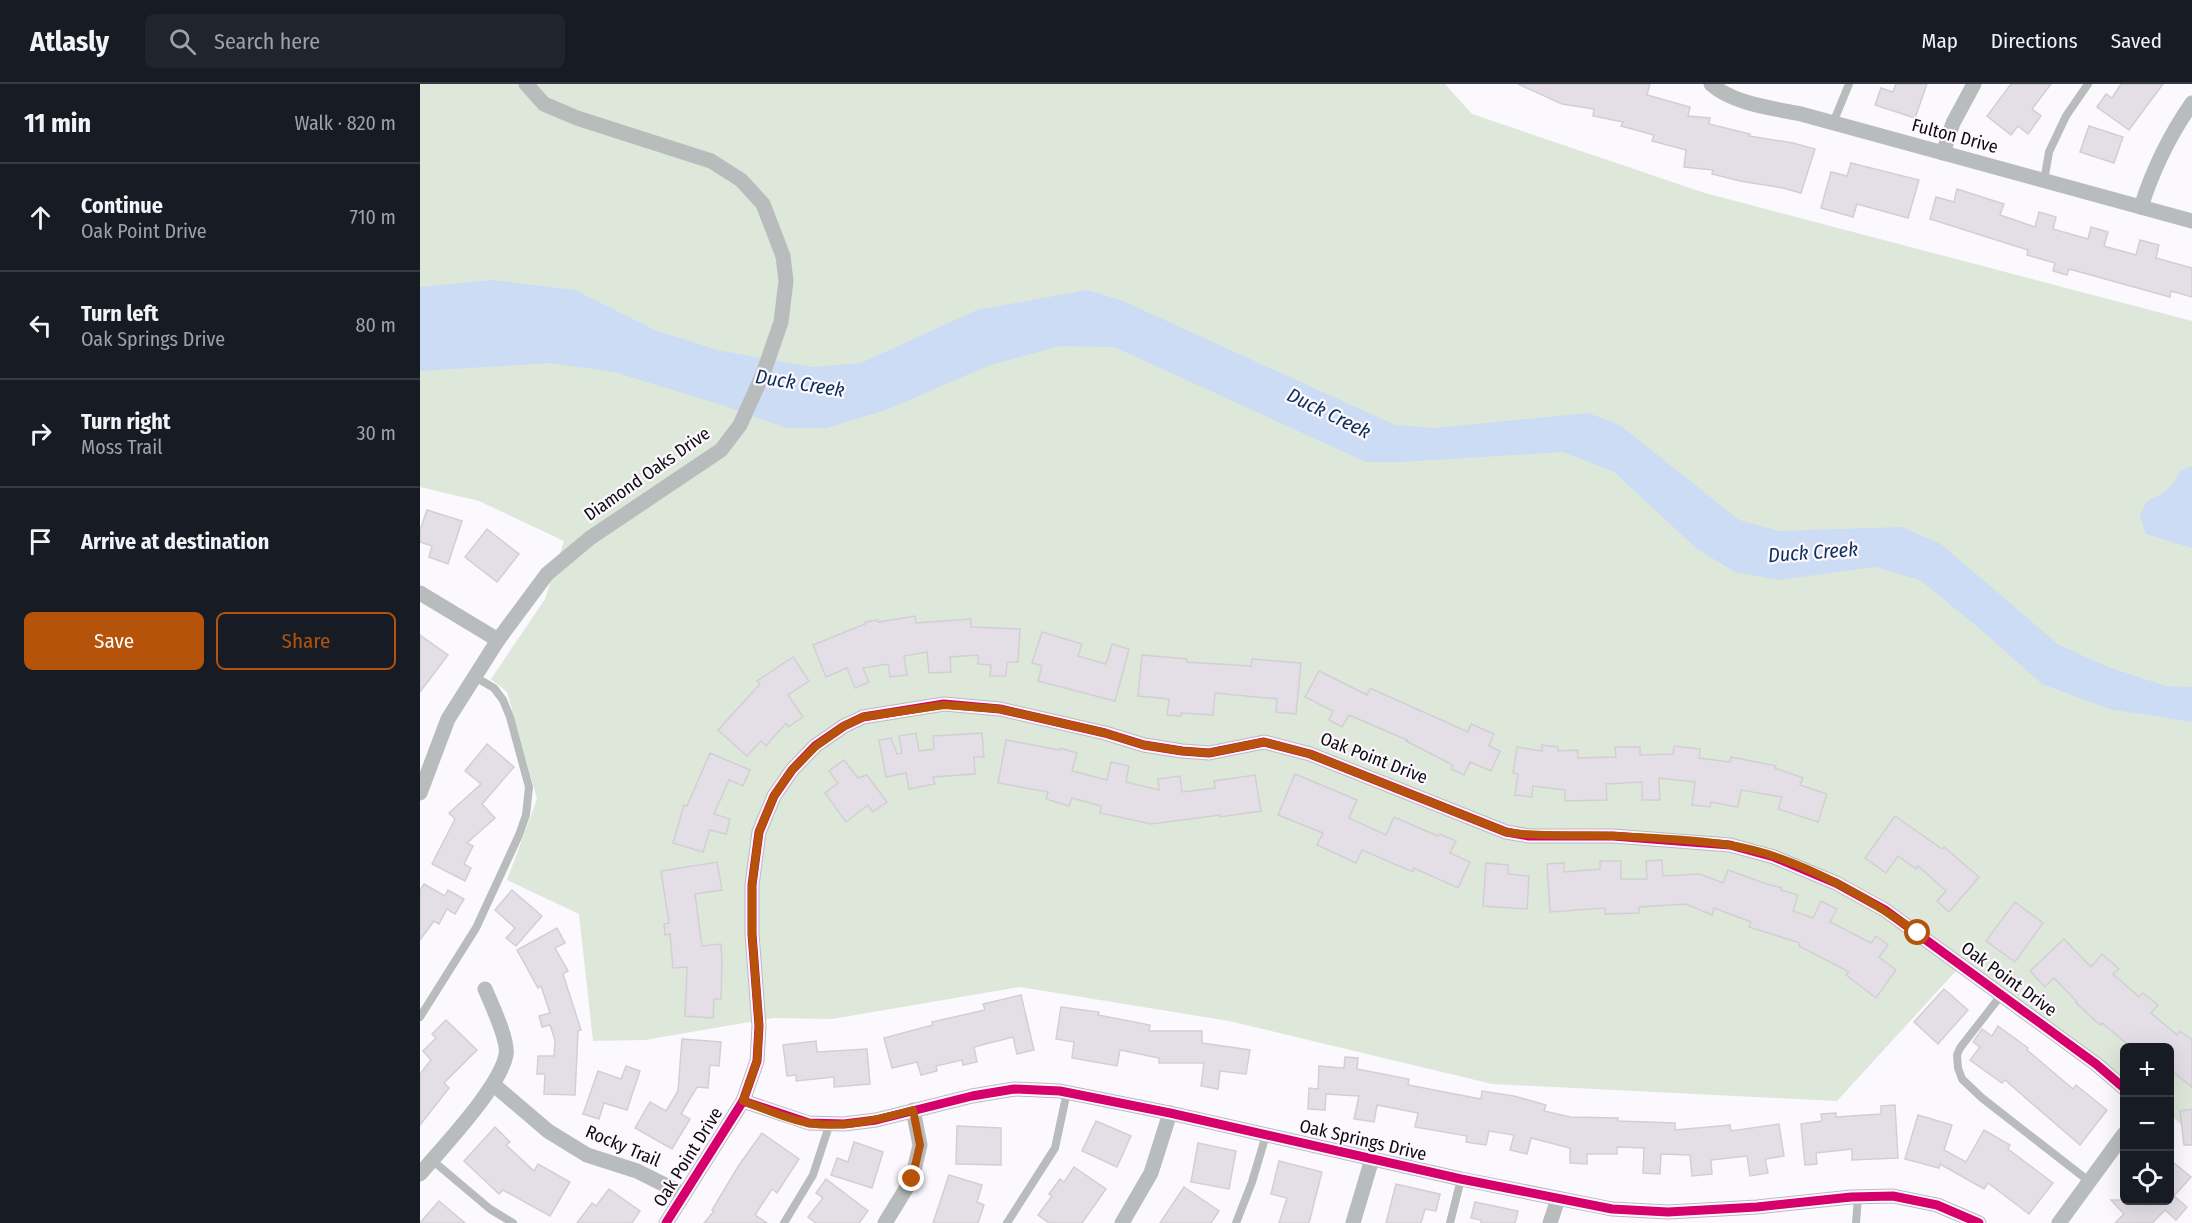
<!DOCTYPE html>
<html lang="en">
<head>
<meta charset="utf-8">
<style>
  body { margin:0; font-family:"Fira Sans Condensed",sans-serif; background:#20242c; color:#f1f3f6 }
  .controls { position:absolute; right:18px; bottom:18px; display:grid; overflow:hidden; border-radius:9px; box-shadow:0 6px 24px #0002 }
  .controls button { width:54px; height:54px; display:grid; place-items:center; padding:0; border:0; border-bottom:2px solid #363941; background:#171b24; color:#f1f3f6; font:30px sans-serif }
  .stop { position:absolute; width:18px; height:18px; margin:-14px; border:4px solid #b45309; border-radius:50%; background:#fff }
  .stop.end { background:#b45309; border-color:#fff; box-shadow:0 2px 6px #0008 }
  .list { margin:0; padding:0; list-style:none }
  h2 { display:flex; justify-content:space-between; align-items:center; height:78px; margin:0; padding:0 24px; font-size:26px }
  h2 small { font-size:20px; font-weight:400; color:#9ea1a6 }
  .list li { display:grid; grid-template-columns:39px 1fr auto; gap:18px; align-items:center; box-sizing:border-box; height:108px; padding:0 24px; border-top:2px solid #363941 }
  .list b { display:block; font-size:22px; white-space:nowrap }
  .list p { margin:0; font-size:20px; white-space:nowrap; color:#9ea1a6 }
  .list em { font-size:20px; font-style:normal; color:#9ea1a6 }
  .actions { display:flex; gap:12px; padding:18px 24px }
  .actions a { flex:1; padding:14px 0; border:2px solid #b45309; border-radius:9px; text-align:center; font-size:21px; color:#b45309 }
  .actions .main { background:#b45309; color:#fff }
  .icon { flex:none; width:33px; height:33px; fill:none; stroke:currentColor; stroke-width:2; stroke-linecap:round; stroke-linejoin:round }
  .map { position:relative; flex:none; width:1772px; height:1139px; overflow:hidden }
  header { display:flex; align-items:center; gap:36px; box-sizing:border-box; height:84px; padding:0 30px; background:#171b24; border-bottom:2px solid #363941 }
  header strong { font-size:28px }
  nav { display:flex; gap:33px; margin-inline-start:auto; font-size:21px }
  .search { width:420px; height:54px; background:#20242c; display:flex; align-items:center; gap:15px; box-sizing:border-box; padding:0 21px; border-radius:9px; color:#9ea1a6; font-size:22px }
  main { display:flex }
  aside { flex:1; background:#171b24 }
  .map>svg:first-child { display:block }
  .green { fill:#dde8da }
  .water { fill:#cbdcf4 }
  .building { fill:#e4dfe7; stroke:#d2cfd3; stroke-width:1.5 }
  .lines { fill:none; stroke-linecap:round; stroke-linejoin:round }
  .lane { stroke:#b8bcbc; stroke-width:8 }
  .street { stroke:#b8bcbc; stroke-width:15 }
  .cycleway-casing { stroke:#fdf8ff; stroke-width:13 }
  .cycleway { stroke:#d6006c; stroke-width:9 }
  .route { stroke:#b45309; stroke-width:8 }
  .labels { text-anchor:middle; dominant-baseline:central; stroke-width:4.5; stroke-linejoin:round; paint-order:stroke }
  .street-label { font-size:18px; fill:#0e0c0f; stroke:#fdf8ff }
  .water-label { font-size:20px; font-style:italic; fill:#0c3158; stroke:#fdf8ff }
</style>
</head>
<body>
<header>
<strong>Atlasly</strong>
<div class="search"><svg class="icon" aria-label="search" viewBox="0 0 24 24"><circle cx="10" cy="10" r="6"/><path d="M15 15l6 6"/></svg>Search here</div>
<nav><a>Map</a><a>Directions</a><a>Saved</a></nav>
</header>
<main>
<aside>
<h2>11 min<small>Walk · 820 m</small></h2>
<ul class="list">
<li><svg class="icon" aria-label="ahead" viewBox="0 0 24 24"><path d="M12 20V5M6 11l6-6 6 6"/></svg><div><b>Continue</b><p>Oak Point Drive</p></div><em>710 m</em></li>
<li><svg class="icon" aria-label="left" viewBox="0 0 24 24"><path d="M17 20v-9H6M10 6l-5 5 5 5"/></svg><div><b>Turn left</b><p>Oak Springs Drive</p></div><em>80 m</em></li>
<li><svg class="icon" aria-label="right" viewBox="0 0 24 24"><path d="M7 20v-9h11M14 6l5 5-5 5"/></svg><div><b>Turn right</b><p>Moss Trail</p></div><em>30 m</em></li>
<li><svg class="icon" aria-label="arrive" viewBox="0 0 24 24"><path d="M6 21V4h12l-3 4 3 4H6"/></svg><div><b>Arrive at destination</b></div></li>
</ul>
<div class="actions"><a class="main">Save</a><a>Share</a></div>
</aside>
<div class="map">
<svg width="1772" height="1139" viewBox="0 0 1772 1139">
  <rect width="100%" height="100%" fill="#fcf9fe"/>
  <path class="green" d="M0 0H1025L1052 30 1285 109 1772 237V1049L1750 1031V964H1704V997L1546 876 1417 1017 1072 1000 809 937 600 903 412 935 353 934 225 956 173 957 159 830 87 796 117 715 87 608 71 595 125 515 144 457 59 417 0 403Z"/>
  <g class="water">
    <path d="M72 196 155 206 235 246 297 266 392 283 441 279 557 226 667 206 703 217 975 341 1015 344 1168 329 1200 341 1319 436 1359 447 1482 443 1521 460 1639 561 1688 583 1746 602 1772 603V638L1689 625 1622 600 1560 545 1500 496 1455 483 1359 496 1315 488 1277 465 1194 388 1143 368 982 378H946L694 263 640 262 570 281 466 326 407 344H366L305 322 194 288 131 279 0 287V203Z"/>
    <path d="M1772 382V464L1726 450 1720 432 1726 418 1745 408 1753 400 1761 386Z"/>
  </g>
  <g class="building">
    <path d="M1098 0H1230L1227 11 1270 23 1268 32 1290 34 1289 40 1330 50 1329 52 1373 59 1395 65 1381 109 1363 104 1320 97 1292 90 1293 86 1264 83 1266 66 1232 57 1234 51 1201 42 1203 38 1173 32 1174 25 1142 20Z"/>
    <path d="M1476 0H1507L1495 34 1455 21 1461 4 1473 8Z"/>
    <path d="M1591 0H1631L1612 25 1621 32 1608 50 1598 42 1591 51 1567 32Z"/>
    <path d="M1701 0H1743L1709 46 1677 23 1686 10 1692 14Z"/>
    <path d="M1669 42 1703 53 1694 79 1660 68Z"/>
    <path d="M1431 79 1499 96 1488 134 1437 120 1433 133 1401 124 1411 88 1427 92Z"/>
    <path d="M1537 105 1584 120 1580 131 1615 143 1619 128 1636 133 1633 145 1668 155 1671 143 1688 148 1684 162 1716 171 1720 156 1739 161 1736 174 1772 184V213L1751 207 1750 213 1649 185 1647 191 1633 187 1635 179 1607 171 1608 166 1510 135 1516 113 1534 118Z"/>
    <path d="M7 426 42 437 28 480 9 473 12 462 0 458V446Z"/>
    <path d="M67 445 99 470 77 498 45 473Z"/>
    <path d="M495 532 496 539 551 535V543L600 545 598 578H587L586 592H570L571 581 558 580V571L530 573 531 588 509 589 507 568 484 572 487 591 470 593 468 580 443 584 449 598 435 604 427 584 406 593 393 561 445 540V538L458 536V538Z"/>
    <path d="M622 548 662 560 658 572 686 580 692 560 709 565 695 617 618 597 622 582 612 579Z"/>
    <path d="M0 551 28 571 0 608Z"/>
    <path d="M722 571 767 575V578L831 582 832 575 881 579 876 630 856 628 857 615 795 609 793 631 761 629V632L747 631 749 615 718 612Z"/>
    <path d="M373 573 389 597 368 611 383 633 368 643 366 639 346 662 341 657 327 672 298 646 340 600 337 597Z"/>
    <path d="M899 587 947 611 950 604 1048 648 1051 640 1074 650 1069 662 1080 667 1071 687 1050 678 1044 691 1031 685 1033 681 986 657 987 656 929 631 922 643 909 636 913 627 885 613Z"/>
    <path d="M496 649 499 667 514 665 513 652 562 649 564 673H554L555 690 513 693 515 700 489 705 486 689 466 693 459 656 471 654 477 670 482 669 479 652Z"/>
    <path d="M586 656 640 666V664L657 669 652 687 687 696 691 678 709 682 706 698 739 706 738 695 760 692 762 708 795 704 794 697 835 691 841 727 800 733V731L731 740 680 729 681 722 652 714 649 722 626 715 628 708 578 699Z"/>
    <path d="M67 660 94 683 62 720 75 734 47 759 53 762 44 780 51 784 45 797 12 780 35 735 29 729 61 700 45 687Z"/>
    <path d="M1122 661 1138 663V667L1158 666V674L1196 673 1195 663H1220V671L1253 670 1254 662 1280 665 1279 674 1310 678 1311 673 1356 682 1355 684 1383 694 1380 701 1407 710 1398 738 1358 725 1362 713 1321 706 1318 723 1291 718 1290 723 1272 721 1275 698 1239 694 1240 716H1222V698L1186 700 1187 716 1145 717V706L1113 702 1112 713 1095 711 1098 690 1093 689 1097 663 1122 667Z"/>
    <path d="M290 669 330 686 323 702 309 696 294 730 310 735 306 750 290 746 283 768 253 759 264 721 267 722Z"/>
    <path d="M424 676 438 694 447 691 467 718 453 728 448 721 426 738 405 709 418 699 409 687Z"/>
    <path d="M875 690 937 716 929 734 966 751 974 733 1018 752 1020 750 1036 757 1030 769 1050 778 1038 804 994 784 993 788 942 766 936 779 897 761 903 749 858 731Z"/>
    <path d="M1475 732 1522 765 1524 763 1559 793 1529 828 1517 817 1526 807 1498 782 1496 785 1478 772 1466 789 1445 774Z"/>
    <path d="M1242 776 1243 792 1280 790 1303 799 1308 786 1344 799 1362 804 1361 806 1378 811 1373 827 1393 834 1401 817 1417 825 1410 838 1451 859 1456 852 1468 861 1459 873 1476 886 1456 914 1426 891 1429 888 1379 862 1380 859 1329 843 1331 838 1294 824 1292 831 1266 820 1219 823V829L1185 830V824L1130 828 1127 780 1144 779V788L1180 785V777H1201V795H1227L1226 777Z"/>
    <path d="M297 778 302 806 275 810 282 862 301 860 302 876 301 915H294L293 934 265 932 267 883 253 884 250 850 245 851 244 840 249 839 241 787Z"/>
    <path d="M1066 779 1088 781V790L1109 792 1107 825 1063 822Z"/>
    <path d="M4 800 25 812 28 806 44 815 35 830 27 825 19 840 14 837 0 856V806Z"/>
    <path d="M92 806 122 832 96 862 86 854 95 844 75 826Z"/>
    <path d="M1595 818 1623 839 1595 878 1566 857Z"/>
    <path d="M137 844 145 859 135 864 148 887 143 890 161 946 158 947 155 1011 124 1010 125 990H117L118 972H134L135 956 130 941 122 943 119 932 130 929 121 902 118 904 97 866Z"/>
    <path d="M1644 855 1671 883 1682 870 1699 885 1693 890 1719 913 1723 909 1738 921 1731 929 1757 951 1760 947 1772 956V1003L1749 985V963H1711L1682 939 1680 941 1656 919 1657 918 1634 894 1625 903 1610 887Z"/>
    <path d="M1524 905 1548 926 1518 960 1494 938Z"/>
    <path d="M601 911 614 966 597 970 593 953 554 963 557 978 543 981 542 976 516 982 517 987 501 991 497 978 472 984 464 954 513 941 512 938 565 926 563 920Z"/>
    <path d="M641 923 679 928 678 931 730 941 729 947H782V959L830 966 826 990 800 987 798 1005 781 1002 784 979H739V974L700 966 697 982 652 974 654 958 636 955Z"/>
    <path d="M26 936 57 966 24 999 29 1004 0 1041V990L11 976 3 967 16 954 12 950Z"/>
    <path d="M1578 942 1608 964 1607 966 1653 1005 1656 1001 1687 1026 1660 1061 1585 996 1582 999 1550 976 1560 963 1553 958 1562 945 1572 952Z"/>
    <path d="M262 955 301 958 299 982 290 981 288 1004 277 1003 261 1030 270 1035 252 1065 215 1044 230 1018 246 1027 258 1007Z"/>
    <path d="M396 957 397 968 447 965 450 1000 414 1003V993L376 997V991L367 992 363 961Z"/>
    <path d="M925 973 938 974 937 985 989 995 988 1001 1061 1015 1062 1007 1094 1012 1126 1021 1124 1027 1150 1033 1198 1034V1037L1255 1039V1046L1310 1041 1311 1047 1359 1040 1364 1072 1345 1075 1348 1089 1330 1092 1327 1072 1291 1076 1292 1090 1272 1092 1270 1071 1241 1070 1240 1090 1223 1089 1224 1064 1197 1063V1070H1167V1080L1150 1079V1064L1111 1054 1107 1070 1090 1066 1094 1051 1069 1047 1066 1061 1046 1058 1047 1052 995 1043 998 1029 957 1021 954 1038 934 1035 939 1012 906 1010 905 1026 888 1025 889 1004 898 1005 899 982 924 984Z"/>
    <path d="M206 982 220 987 207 1026 184 1019 179 1035 163 1030 178 987 201 995Z"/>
    <path d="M1475 1021 1478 1074 1432 1076V1065L1396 1069 1397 1080 1385 1081 1381 1040 1402 1037 1401 1030 1416 1029V1033L1461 1030V1022Z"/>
    <path d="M1772 1025V1061H1764L1760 1027Z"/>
    <path d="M1498 1031 1532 1041 1524 1066 1546 1078 1564 1046 1590 1061 1588 1065 1633 1099 1609 1130 1568 1099 1564 1105 1520 1080 1519 1084 1485 1075Z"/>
    <path d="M676 1037 711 1052 697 1083 662 1067Z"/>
    <path d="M537 1042 581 1044V1081L536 1080Z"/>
    <path d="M75 1043 90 1058 86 1061 114 1087 118 1080 150 1098 130 1132 83 1106 79 1110 44 1077Z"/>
    <path d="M342 1049 379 1075 357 1109 352 1105 335 1131 347 1139H284L294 1127 292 1126 319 1081Z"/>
    <path d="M434 1058 463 1068 452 1104 411 1091 417 1074 428 1078Z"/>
    <path d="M778 1059 816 1067 809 1105 771 1098Z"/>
    <path d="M1749 1075 1771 1093 1754 1112 1767 1123 1756 1136 1745 1126 1732 1139H1695L1704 1130 1691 1116H1749Z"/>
    <path d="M859 1077 902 1088 889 1139H859L867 1114 851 1110Z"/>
    <path d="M654 1083 686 1105 662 1139H629L618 1131 632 1112 629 1110 640 1095 644 1098Z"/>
    <path d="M529 1091 562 1101 557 1118 564 1121 558 1139H513Z"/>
    <path d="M406 1095 448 1127 439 1139H396L388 1133 403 1114 396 1109Z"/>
    <path d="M976 1100 1020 1110 1016 1127 1005 1125 1001 1139H966Z"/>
    <path d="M764 1103 799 1127 791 1139H740Z"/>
    <path d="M189 1105 220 1127 212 1139H157L172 1119 176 1122Z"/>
    <path d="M19 1117 45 1139H0Z"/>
    <path d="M1055 1118 1098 1127 1095 1139H1061V1136L1051 1134Z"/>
  </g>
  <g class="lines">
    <g class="lane">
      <path d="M1413 39 1429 0"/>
      <path d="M1624 97 1629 68 1646 32 1668 0"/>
      <path d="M1582 910 1540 964 1537 971 1538 984 1542 995 1562 1014 1670 1098"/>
      <path d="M0 933 56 844 99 751 106 731 109 703 90 633 83 616 74 604 55 593"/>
      <path d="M12 1076 70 1125 93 1139"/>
      <path d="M364 1139 393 1091 410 1039"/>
      <path d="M587 1139 635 1064 647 1008"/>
      <path d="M816 1139 832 1098 846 1051"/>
      <path d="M1030 1139 1041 1095"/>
      <path d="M1436 1139 1438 1113"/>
    </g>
    <g class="street">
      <path d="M1291 0C1314 20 1352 24 1381 30L1772 137"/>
      <path d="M1523 69 1533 39 1554 0"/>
      <path d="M1721 123C1733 85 1749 52 1772 19"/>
      <path d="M0 509 78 556"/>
      <path d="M0 709 28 635 78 556 127 490 170 454 301 366 320 341 343 290 361 238 366 197 363 172 343 120 321 96 291 77 157 34 124 20 106 0"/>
      <path d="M74 1001 128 1047 167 1071 217 1087 263 1110"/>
      <path d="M323 1017 389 1039 424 1040 456 1036 552 1012 594 1005 640 1007 750 1029 1041 1095 1192 1125 1248 1128 1337 1123 1431 1113 1473 1112 1517 1121 1559 1139"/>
      <path d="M0 1090C23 1063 80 1003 86 971 89 957 71 919 65 905"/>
      <path d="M246 1139 323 1017 337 977 339 942 332 850V801L339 748 354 712 372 686 395 662 424 642 443 633 524 620 580 625 685 649 724 661 762 667 789 669 844 658 890 670 1086 748 1109 752H1193L1310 761 1354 773 1416 799 1465 826 1676 980 1704 1004"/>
      <path d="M465 1139 492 1095 500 1061 493 1026"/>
      <path d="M702 1139 731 1089 750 1029"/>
      <path d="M933 1139 952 1075"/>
      <path d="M1130 1139 1138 1115"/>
      <path d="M1639 1139 1704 1050"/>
    </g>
    <defs>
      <g id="cycleway">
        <path d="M323 1017 389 1039 424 1040 456 1036 552 1012 594 1005 640 1007 750 1029 1041 1095 1192 1125 1248 1128 1337 1123 1431 1113 1473 1112 1517 1121 1559 1139"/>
        <path d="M246 1139 323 1017 337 977 339 942 332 850V801L339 748 354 712 372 686 395 662 424 642 443 633 524 620 580 625 685 649 724 661 762 667 789 669 844 658 890 670 1086 748 1109 752H1193L1310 761 1354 773 1416 799 1465 826 1676 980 1704 1004"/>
      </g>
    </defs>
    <use href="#cycleway" class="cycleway-casing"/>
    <use href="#cycleway" class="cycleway"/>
  </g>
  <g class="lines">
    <path class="route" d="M492 1095 500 1061 493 1026C460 1035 423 1045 389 1039 368 1036 343 1024 323 1017L337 977 339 942 332 850V801L339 748 354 712 372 686 396 662 424 642 443 633 524 621 580 625 685 649 724 661 762 667 789 669 844 658 890 670 1086 748C1123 754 1159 750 1196 752 1233 754 1272 755 1309 761 1375 771 1445 812 1498 849"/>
  </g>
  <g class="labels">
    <g class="street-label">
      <text transform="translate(1535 52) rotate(15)">Fulton Drive</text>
      <text transform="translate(227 390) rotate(-35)">Diamond Oaks Drive</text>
      <text transform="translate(954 674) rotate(21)">Oak Point Drive</text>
      <text transform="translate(1589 895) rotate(36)">Oak Point Drive</text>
      <text transform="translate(943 1056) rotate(13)">Oak Springs Drive</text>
      <text transform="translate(203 1062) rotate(23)">Rocky Trail</text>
      <text transform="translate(268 1073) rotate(-58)">Oak Point Drive</text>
    </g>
    <g class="water-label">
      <text transform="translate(380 299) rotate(9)">Duck Creek</text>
      <text transform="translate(909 329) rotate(26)">Duck Creek</text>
      <text transform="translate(1393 468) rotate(-4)">Duck Creek</text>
    </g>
  </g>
</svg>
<div class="controls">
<button>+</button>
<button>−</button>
<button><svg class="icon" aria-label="locate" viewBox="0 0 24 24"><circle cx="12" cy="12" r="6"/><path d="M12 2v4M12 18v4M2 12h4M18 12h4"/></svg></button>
</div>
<div class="stop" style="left:1498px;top:849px"></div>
<div class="stop end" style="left:492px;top:1095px"></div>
</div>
</main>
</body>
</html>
